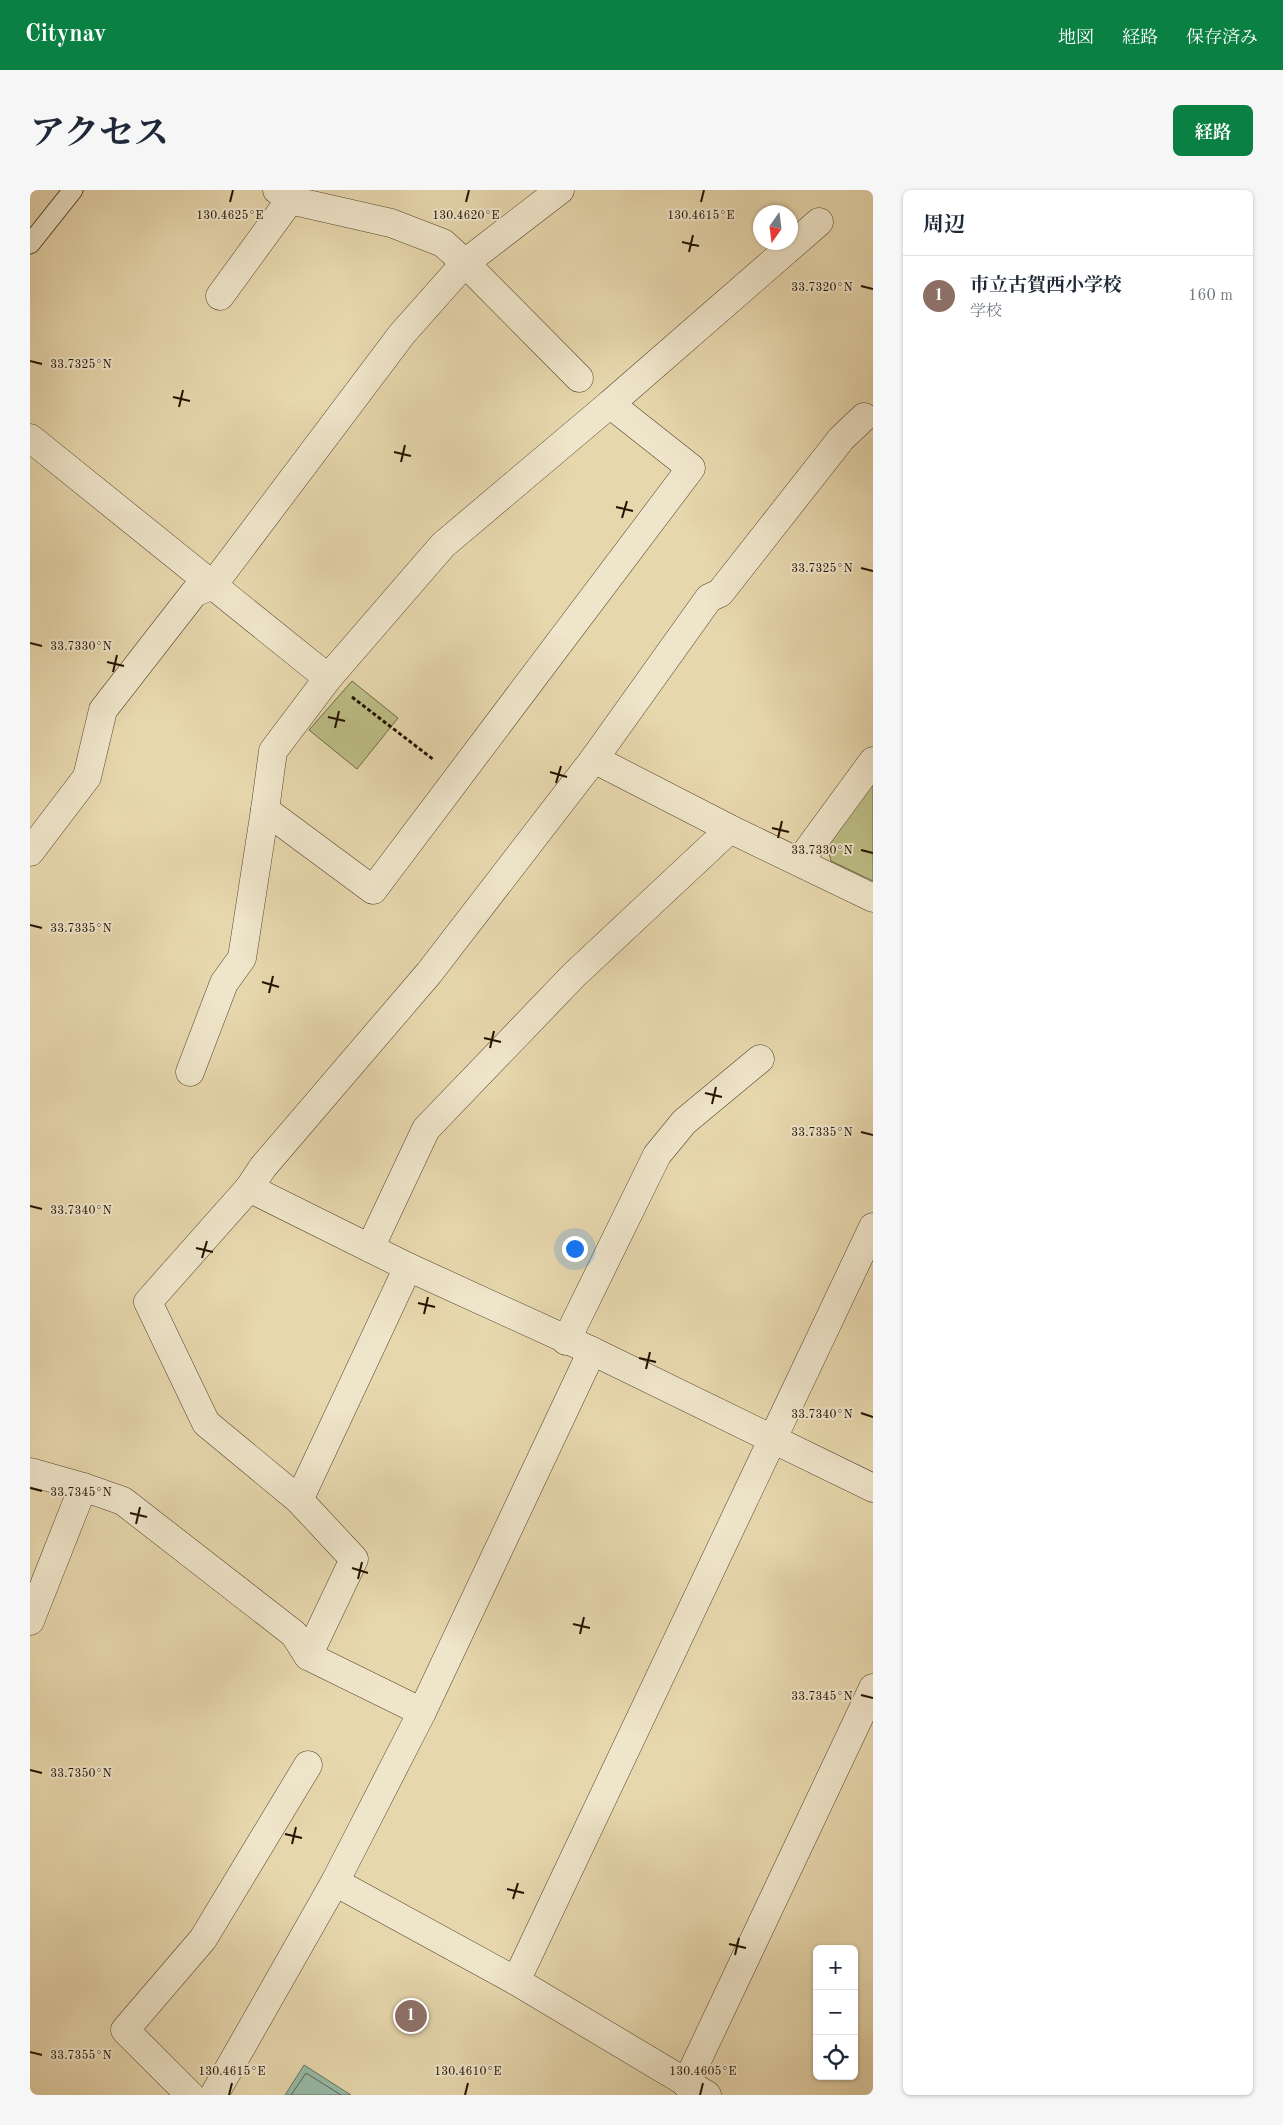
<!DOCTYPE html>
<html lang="ja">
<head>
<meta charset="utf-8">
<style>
  body { margin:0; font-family:"Old Standard TT","Noto Serif JP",serif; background:#f6f6f7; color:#1f2937 }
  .controls { position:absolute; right:15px; bottom:15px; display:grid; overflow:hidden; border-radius:8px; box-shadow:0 1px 4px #0004 }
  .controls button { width:45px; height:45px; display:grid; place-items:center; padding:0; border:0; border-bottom:1px solid #e0e1e3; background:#fff; color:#1f2937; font:25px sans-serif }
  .compass { position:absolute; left:723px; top:15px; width:45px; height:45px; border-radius:50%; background:#fff; box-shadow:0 1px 4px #0004; rotate:194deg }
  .you { position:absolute; left:544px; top:1058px; width:18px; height:18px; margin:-12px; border:4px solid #fff; border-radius:50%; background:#1a73e8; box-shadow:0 0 0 8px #1a73e833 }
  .badge { display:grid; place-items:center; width:32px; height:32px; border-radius:50%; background:#0b8043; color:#fff; font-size:16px; font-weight:700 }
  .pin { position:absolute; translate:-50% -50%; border:2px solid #fff; box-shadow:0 1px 5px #0006 }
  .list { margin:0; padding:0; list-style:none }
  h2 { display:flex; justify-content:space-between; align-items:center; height:65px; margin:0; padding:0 20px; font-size:21px }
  h2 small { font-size:16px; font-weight:400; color:#747a83 }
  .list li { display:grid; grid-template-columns:32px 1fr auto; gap:15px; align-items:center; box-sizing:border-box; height:80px; padding:0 20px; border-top:1px solid #e0e1e3 }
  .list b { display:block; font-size:19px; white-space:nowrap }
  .list p { margin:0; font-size:16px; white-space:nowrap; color:#747a83 }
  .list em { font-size:16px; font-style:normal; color:#747a83 }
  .icon { flex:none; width:28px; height:28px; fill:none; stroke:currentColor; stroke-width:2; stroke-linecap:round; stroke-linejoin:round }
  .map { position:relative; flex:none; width:843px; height:1905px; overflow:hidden; border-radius:8px }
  header { display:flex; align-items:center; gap:30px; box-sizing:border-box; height:70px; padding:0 25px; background:#0b8043; color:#fff }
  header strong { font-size:24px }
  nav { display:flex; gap:28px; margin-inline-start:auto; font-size:18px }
  .intro { display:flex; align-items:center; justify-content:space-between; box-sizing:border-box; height:120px; padding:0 30px }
  h1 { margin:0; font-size:35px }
  .button { padding:12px 22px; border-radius:8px; background:#0b8043; color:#fff; font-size:18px; font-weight:700 }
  main { display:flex; gap:30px; padding:0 30px }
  aside { flex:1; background:#fff; border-radius:8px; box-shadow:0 1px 4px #0004 }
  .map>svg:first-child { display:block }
  .green { fill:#bcbd86; stroke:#6f6843 }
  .water { fill:#97baa8; stroke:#687765 }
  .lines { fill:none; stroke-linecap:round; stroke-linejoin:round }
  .shore { stroke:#5c6654; stroke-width:1 }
  .service-casing { stroke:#53432b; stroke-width:21 }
  .minor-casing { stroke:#53432b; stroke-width:29 }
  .path { stroke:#221200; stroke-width:3; stroke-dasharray:4 2.5; stroke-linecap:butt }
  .service { stroke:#efe5ca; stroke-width:19 }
  .minor { stroke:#efe5ca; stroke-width:28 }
  .ticks { fill:none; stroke:#221200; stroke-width:2 }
  .ticks-label { font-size:12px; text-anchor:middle; fill:#221200; stroke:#efe5ca; stroke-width:4; stroke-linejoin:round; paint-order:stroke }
</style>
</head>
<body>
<header>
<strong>Citynav</strong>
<nav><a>地図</a><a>経路</a><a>保存済み</a></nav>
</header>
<div class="intro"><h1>アクセス</h1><a class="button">経路</a></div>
<main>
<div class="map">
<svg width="843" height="1905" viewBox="0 0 843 1905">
  <rect width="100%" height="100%" fill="#e7d7ad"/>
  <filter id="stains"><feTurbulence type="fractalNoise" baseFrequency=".004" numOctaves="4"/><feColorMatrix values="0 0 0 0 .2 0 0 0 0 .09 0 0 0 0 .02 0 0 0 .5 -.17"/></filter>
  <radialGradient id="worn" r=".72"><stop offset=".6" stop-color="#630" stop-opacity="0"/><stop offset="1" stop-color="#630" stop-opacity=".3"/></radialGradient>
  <g class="green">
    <path d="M322 491 368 528 327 579 279 540Z"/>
    <path d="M843 591V691L801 671 797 655Z"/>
  </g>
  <path class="water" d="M274 1875 321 1905H255Z"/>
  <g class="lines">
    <path class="shore" d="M261 1905 276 1883 311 1905"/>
    <defs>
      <path id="service" d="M0 54 43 0"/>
      <g id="minor">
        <path d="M247 0 260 10 361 33 413 53 435 73 549 188"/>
        <path d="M190 106 260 10"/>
        <path d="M580 214 661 278 343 700 235 620 243 561 298 488 413 355Z"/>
        <path d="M580 214 789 32"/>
        <path d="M0 248 298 488"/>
        <path d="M564 569 679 408 690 403 811 249 834 227"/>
        <path d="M0 662 57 587 73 520 164 403 183 395 372 144 435 73 530 0"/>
        <path d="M769 672 843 571"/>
        <path d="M843 708 700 639 564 569 399 783 233 977 219 998 378 1077 562 1161 843 1298"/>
        <path d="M160 882 194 793 212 768 235 620"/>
        <path d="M219 998 118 1112 176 1233 269 1310"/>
        <path d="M340 1058 396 939 544 785 700 639"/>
        <path d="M536 1151 627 965 654 932 730 869"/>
        <path d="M0 1282 53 1297 93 1311 264 1444 278 1466 392 1522"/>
        <path d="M0 1431 53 1297"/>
        <path d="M278 1466 324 1369 269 1310 378 1077"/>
        <path d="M305 1692 486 1791 677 1905"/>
        <path d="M486 1791 843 1037"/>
        <path d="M656 1894 843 1498"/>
        <path d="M160 1905 95 1840 173 1749 278 1575"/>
        <path d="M184 1905 305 1692 392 1522 562 1161"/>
      </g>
    </defs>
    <use href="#service" class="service-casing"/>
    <use href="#minor" class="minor-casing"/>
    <path class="path" d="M322 507 404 570"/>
    <use href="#service" class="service"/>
    <use href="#minor" class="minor"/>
  </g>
  <path class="ticks" d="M200 12 203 0M436 12 439 0M671 12 674 0M652 52 669 56M659 62 663 45M831 96 843 99M0 171 12 174M143 207 160 211M149 217 153 200M364 262 381 266M371 272 375 255M586 317 603 321M592 328 597 311M831 378 843 381M0 453 12 456M77 472 94 476M83 482 87 465M298 527 315 531M305 538 309 521M520 582 537 587M526 593 531 576M742 638 759 642M748 648 752 631M831 660 843 663M0 735 12 738M232 792 249 797M239 803 243 786M454 848 471 852M460 858 464 841M675 903 692 907M682 914 686 897M831 942 843 945M0 1016 12 1019M166 1058 183 1062M172 1068 177 1051M388 1113 405 1117M394 1124 398 1107M609 1168 626 1172M616 1179 620 1162M831 1223 843 1227M0 1298 12 1301M100 1323 117 1327M106 1334 110 1317M322 1378 338 1383M328 1389 332 1372M543 1434 560 1438M550 1444 554 1427M831 1505 843 1508M0 1580 12 1583M255 1644 272 1648M262 1654 266 1637M477 1699 494 1703M483 1709 488 1693M699 1754 716 1758M705 1765 709 1748M0 1862 12 1865M199 1905 202 1893M435 1905 438 1893M670 1905 673 1893"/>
  <g class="ticks-label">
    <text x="200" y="29">130.4625°E</text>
    <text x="436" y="29">130.4620°E</text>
    <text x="671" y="29">130.4615°E</text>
    <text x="792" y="101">33.7320°N</text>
    <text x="51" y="178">33.7325°N</text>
    <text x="792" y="382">33.7325°N</text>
    <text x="51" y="460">33.7330°N</text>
    <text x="792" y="664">33.7330°N</text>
    <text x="51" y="742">33.7335°N</text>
    <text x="792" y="946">33.7335°N</text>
    <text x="51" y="1024">33.7340°N</text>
    <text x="792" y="1228">33.7340°N</text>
    <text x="51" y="1306">33.7345°N</text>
    <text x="792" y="1510">33.7345°N</text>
    <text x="51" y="1587">33.7350°N</text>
    <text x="51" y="1869">33.7355°N</text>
    <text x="202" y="1885">130.4615°E</text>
    <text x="438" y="1885">130.4610°E</text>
    <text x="673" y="1885">130.4605°E</text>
  </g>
  <rect width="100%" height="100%" filter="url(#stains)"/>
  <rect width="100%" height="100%" fill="url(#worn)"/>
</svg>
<div class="controls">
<button>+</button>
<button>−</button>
<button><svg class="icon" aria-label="locate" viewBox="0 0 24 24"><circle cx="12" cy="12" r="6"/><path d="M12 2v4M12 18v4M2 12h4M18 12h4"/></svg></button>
</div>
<svg class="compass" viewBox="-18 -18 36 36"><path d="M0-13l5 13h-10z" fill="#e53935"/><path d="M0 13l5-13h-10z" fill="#747a83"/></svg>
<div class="you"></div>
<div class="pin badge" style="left:381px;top:1826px;background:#8d6e63">1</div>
</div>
<aside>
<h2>周辺<small></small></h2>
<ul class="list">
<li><span class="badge" style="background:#8d6e63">1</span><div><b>市立古賀西小学校</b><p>学校</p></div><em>160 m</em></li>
</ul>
</aside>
</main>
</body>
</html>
